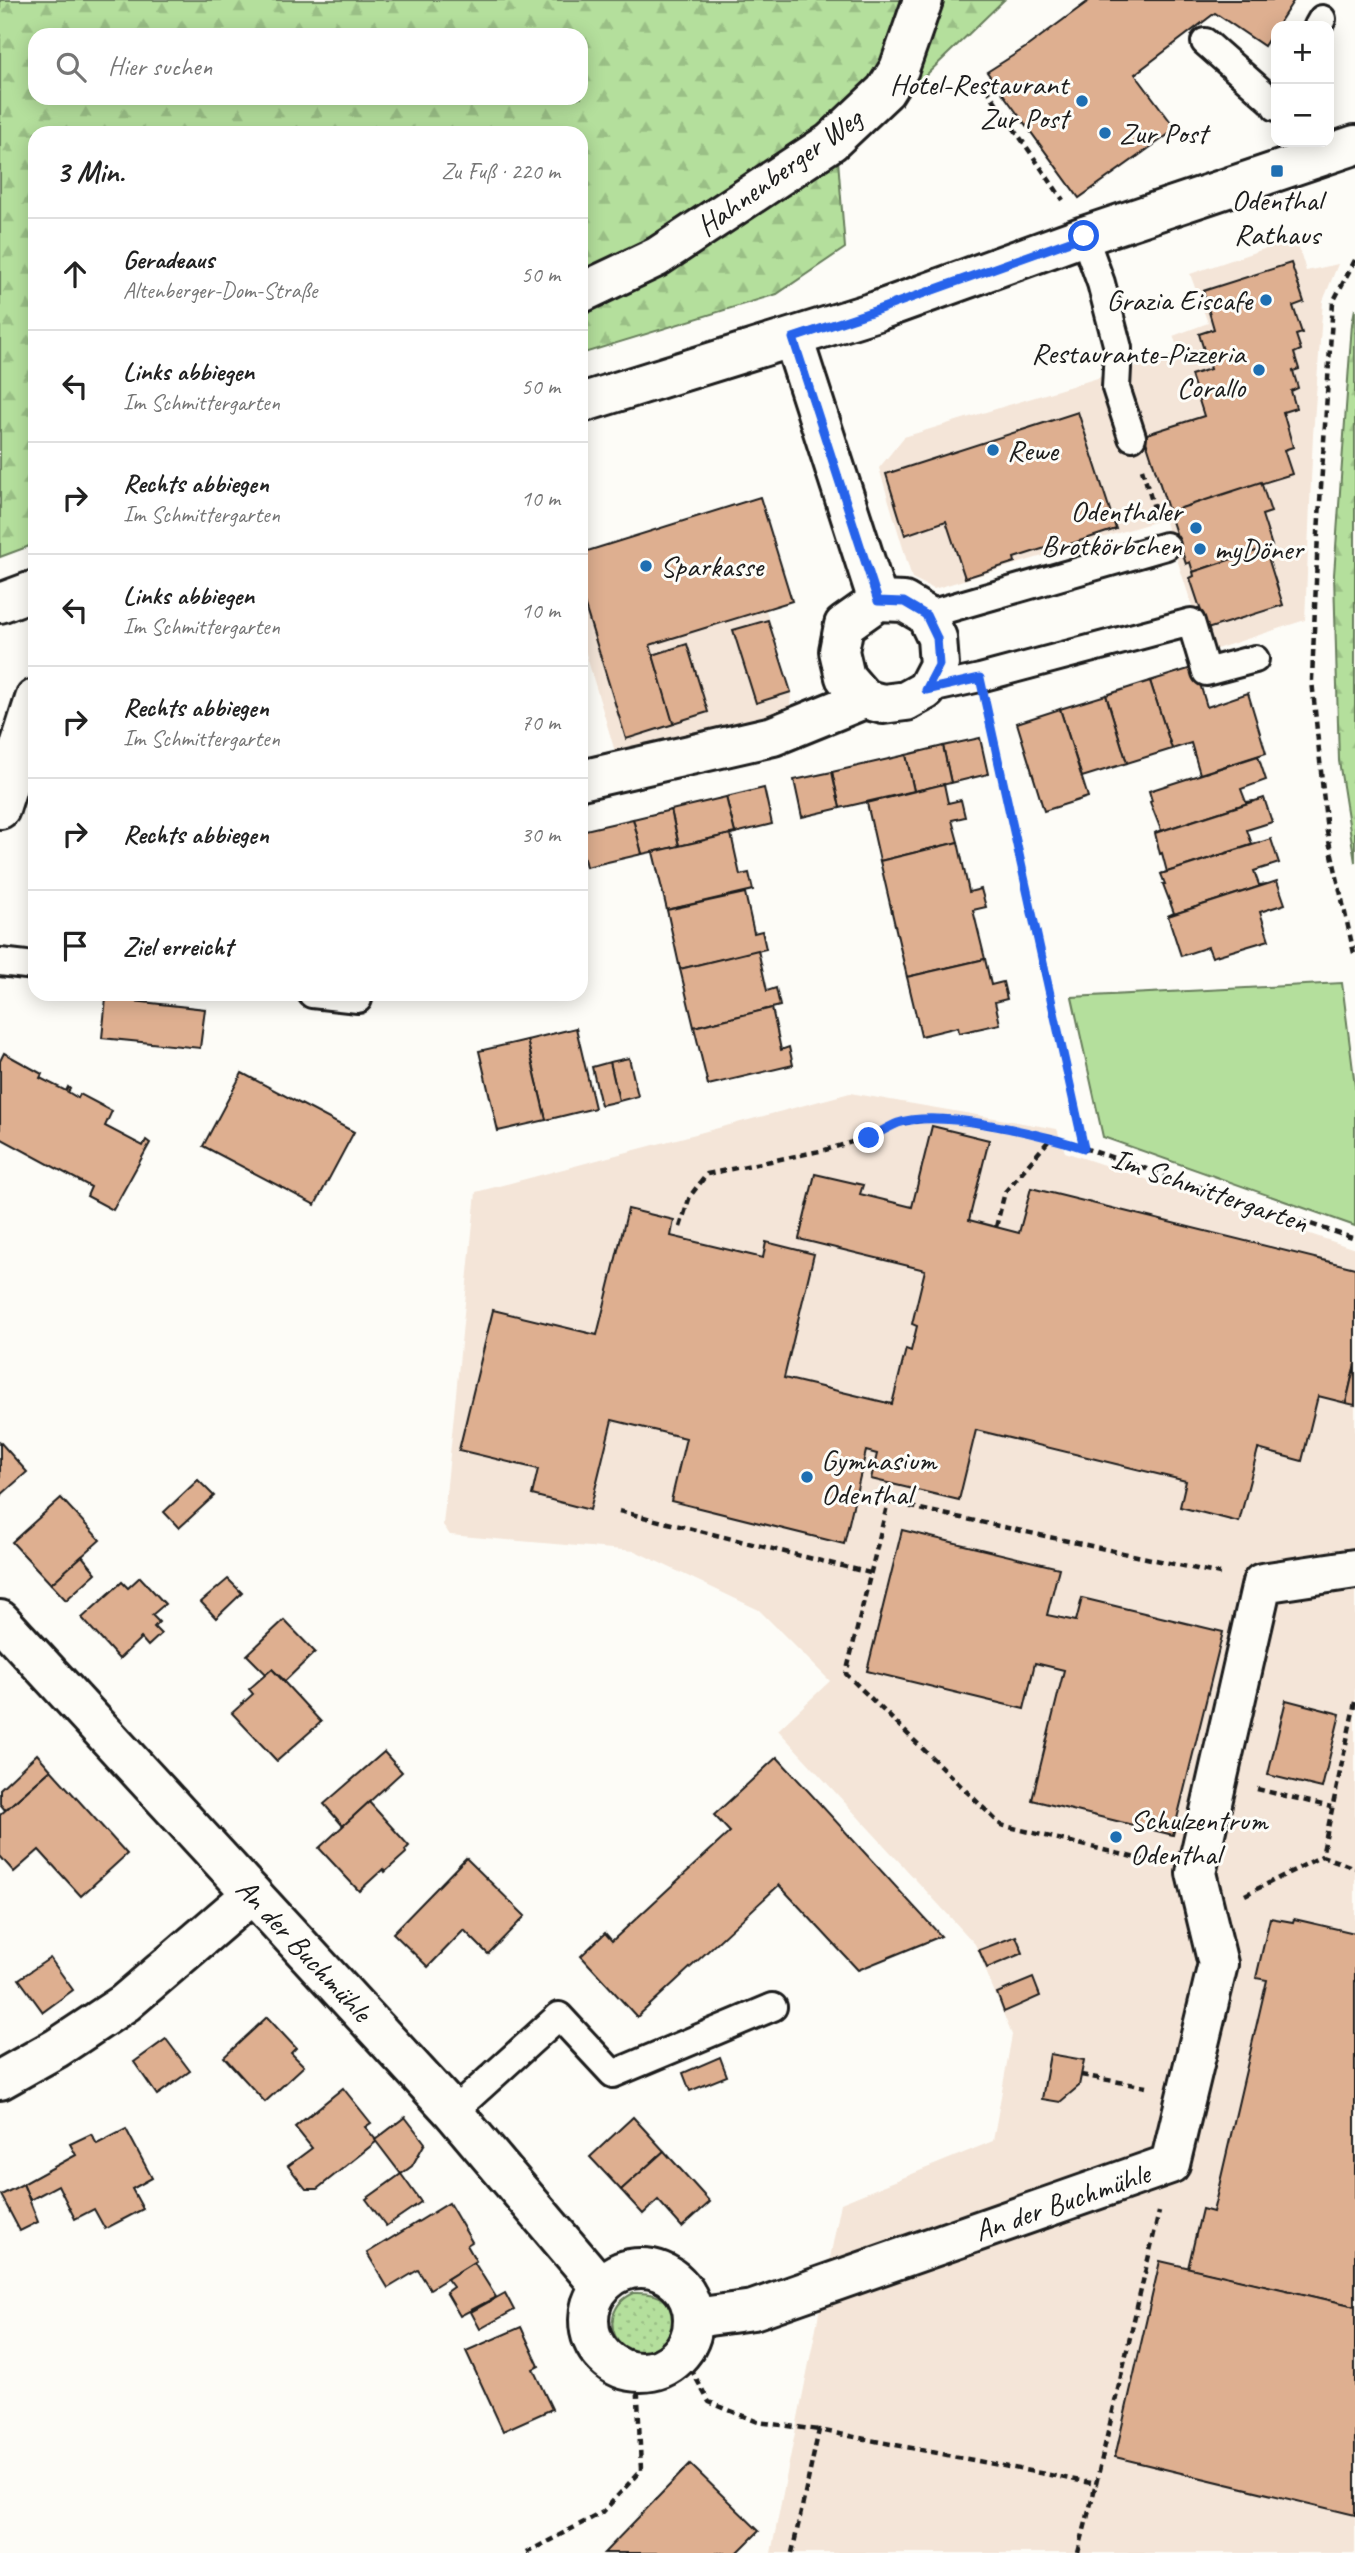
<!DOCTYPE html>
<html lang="de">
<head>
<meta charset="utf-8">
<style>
  body { margin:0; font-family:Caveat,sans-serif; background:#f6f6f6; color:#222 }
  .controls { position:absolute; right:21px; top:21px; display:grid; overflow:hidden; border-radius:14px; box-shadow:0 4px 18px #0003 }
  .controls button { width:63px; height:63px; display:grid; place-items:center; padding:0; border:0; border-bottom:2px solid #e0e0e0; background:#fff; color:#222; font:35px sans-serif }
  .stop { position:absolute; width:21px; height:21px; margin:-16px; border:5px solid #2563eb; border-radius:50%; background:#fff }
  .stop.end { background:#2563eb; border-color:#fff; box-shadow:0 2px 7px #0008 }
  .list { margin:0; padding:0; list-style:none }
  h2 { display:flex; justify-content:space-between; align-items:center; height:91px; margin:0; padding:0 28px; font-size:30px }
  h2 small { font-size:23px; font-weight:400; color:#767676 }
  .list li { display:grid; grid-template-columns:46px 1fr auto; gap:21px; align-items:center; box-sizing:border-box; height:112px; padding:0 28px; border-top:2px solid #e0e0e0 }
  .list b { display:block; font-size:26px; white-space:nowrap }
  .list p { margin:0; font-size:23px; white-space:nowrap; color:#767676 }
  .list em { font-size:23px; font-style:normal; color:#767676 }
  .icon { flex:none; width:38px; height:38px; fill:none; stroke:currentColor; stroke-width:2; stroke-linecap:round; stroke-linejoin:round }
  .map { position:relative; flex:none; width:1355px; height:2553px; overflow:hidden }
  .search { position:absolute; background:#fff; box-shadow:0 4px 18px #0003; left:28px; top:28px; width:560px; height:77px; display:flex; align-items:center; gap:18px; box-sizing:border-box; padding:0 24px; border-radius:21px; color:#767676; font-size:26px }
  .panel { position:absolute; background:#fff; box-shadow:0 4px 18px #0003; left:28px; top:126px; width:560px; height:875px; border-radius:21px }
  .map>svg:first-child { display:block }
  .built { fill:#f4e5d8 }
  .grass { fill:url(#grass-dots); stroke:#687e5c; stroke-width:2 }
  .forest { fill:url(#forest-firs); stroke:#687e5c; stroke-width:2; fill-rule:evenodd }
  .park { fill:#b4df9c; stroke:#687e5c; stroke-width:2 }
  .building { fill:#deaf90; stroke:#1c1c1c; stroke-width:2 }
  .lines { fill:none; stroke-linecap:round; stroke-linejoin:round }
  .service-casing { stroke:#1c1c1c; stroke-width:32 }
  .minor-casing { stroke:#1c1c1c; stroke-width:44 }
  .secondary-casing { stroke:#1c1c1c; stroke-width:44 }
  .path { stroke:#1c1c1c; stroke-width:4.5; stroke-dasharray:7 5; stroke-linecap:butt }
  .service { stroke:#fdfcf7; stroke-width:26 }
  .minor { stroke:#fdfcf7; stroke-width:38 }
  .secondary { stroke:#fdfcf7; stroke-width:38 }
  .route { stroke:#2563eb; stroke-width:9 }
  .poi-dot { fill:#1f6fb2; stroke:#fdfcf7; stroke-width:2.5 }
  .labels { text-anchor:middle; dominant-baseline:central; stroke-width:6; stroke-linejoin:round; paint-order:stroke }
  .poi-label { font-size:30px; fill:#1c1c1c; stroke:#fdfcf7; text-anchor:start }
  .street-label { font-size:30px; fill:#1c1c1c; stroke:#fdfcf7 }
</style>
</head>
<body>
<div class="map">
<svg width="1355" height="2553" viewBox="0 0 1355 2553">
  <defs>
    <pattern id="grass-dots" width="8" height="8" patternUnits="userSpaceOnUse" patternTransform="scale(1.75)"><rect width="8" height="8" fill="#b4df9c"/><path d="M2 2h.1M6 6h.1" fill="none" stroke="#9abf86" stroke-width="1.8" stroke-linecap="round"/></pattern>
    <pattern id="forest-firs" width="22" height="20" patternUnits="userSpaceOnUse" patternTransform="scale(1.75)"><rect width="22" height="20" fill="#b4df9c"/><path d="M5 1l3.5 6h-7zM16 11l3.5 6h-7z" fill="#9abf86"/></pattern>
  </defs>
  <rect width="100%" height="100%" fill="#fdfcf7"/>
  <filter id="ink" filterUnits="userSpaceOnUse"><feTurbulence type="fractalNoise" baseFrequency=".0143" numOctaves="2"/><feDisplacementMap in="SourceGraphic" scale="14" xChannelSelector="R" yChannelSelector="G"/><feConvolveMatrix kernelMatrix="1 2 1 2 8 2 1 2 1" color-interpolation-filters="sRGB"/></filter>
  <g filter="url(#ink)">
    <g class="built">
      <path d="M1296 238 1306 271 1338 264 1323 301 1313 435 1305 620 1207 652 1164 519 934 589 912 578 879 468 904 437 1180 353 1173 336 1208 323 1190 274Z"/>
      <path d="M760 497 792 601 766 610 791 692 790 710 771 720 616 755 581 637V553Z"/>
      <path d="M850 1093 1057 1129 1065 1152 1355 1249V2553H771L841 2203 993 2141 1012 2035 975 1944 778 1730 830 1681 759 1610 635 1551 450 1535 443 1525 476 1192Z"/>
    </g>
    <path class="grass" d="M634 2293C665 2292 675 2303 675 2333 627 2387 586 2314 634 2293Z"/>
    <g class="forest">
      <path d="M0 0H1004L838 160 845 248 777 294 581 354V133H35V544L0 557ZM35 35H581V98H35Z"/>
      <path d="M1355 309V862L1339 761 1334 575 1352 324Z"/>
    </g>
    <path class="park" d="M1342 983 1355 1086V1226L1103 1137 1072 997Z"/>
    <g class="building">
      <path d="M1090 0H1294L1264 46 1215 13 1135 74 1176 129 1079 198 987 72 1025 48Z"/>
      <path d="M1291 263 1304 302 1293 306 1302 333 1296 335 1301 350 1294 353 1299 369 1293 371 1298 388 1291 391 1296 408 1283 412 1293 447 1284 450 1292 474 1169 512 1144 435 1204 416 1191 375 1210 369 1199 334 1214 329 1203 291Z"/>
      <path d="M1078 412 1116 529 1046 552 1045 548 1014 558 1015 562 965 578 946 521 905 535 886 474Z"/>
      <path d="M1261 482 1271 512 1262 515 1272 546 1193 572 1190 562 1186 564 1169 512Z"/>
      <path d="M760 497 792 601 650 645 674 724 626 739 581 593V553Z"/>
      <path d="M1265 548 1283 605 1207 629 1190 578 1194 576 1193 572Z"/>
      <path d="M768 620 791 692 756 703 733 630Z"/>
      <path d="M687 644 708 712 673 723 653 655Z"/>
      <path d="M1195 667 1207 707 1248 693 1266 753 1200 774 1191 743 1172 749 1150 681Z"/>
      <path d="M1150 681 1172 749 1127 763 1106 695Z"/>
      <path d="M1106 695 1127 763 1082 777 1060 709Z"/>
      <path d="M1060 709 1088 797 1044 811 1017 723Z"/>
      <path d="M980 738 988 774 951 783 943 746Z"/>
      <path d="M943 746 951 783 914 791 906 755Z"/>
      <path d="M906 755 914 791 840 808 832 772Z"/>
      <path d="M1258 756 1266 780 1241 789 1246 802 1254 801 1155 833 1161 830 1150 802 1152 801 1149 791Z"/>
      <path d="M832 772 840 808 802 817 794 780Z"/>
      <path d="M944 784 948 803 961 800 965 817 952 820 958 842 880 861 867 803Z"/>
      <path d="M764 788 772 824 735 833 726 797Z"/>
      <path d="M726 797 735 833 679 846 671 810Z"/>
      <path d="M1264 798 1272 822 1247 830 1252 844 1260 842 1161 874 1167 872 1162 853 1160 854 1155 833Z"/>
      <path d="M671 810 679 846 642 854 633 819Z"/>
      <path d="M633 819 642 854 586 867 581 846V831Z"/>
      <path d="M731 834 740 875 749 873 753 890 667 910 653 852Z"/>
      <path d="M1271 839 1279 863 1254 871 1259 885 1267 884 1168 916 1174 913 1163 884H1165L1161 874Z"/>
      <path d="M958 842 969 892 981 889 986 907 973 910 985 959 907 977 880 861Z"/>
      <path d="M1277 881 1285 904 1260 912 1269 940 1212 957 1208 947 1181 956 1168 916Z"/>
      <path d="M745 893 754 933 762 931 766 949 680 969 667 910Z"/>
      <path d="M758 950 767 991 776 988 780 1006 694 1027 680 969Z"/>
      <path d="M985 959 991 985 1003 982 1007 999 995 1002 1000 1024 959 1033 958 1027 921 1036 907 977Z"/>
      <path d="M106 998 205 1009 200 1048 102 1038Z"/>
      <path d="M772 1008 781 1050 789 1047 793 1065 708 1085 694 1027Z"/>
      <path d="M576 1028 595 1108 546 1120 527 1040Z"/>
      <path d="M527 1040 546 1120 498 1131 479 1051Z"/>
      <path d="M4 1053 42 1074 40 1078 66 1091 68 1087 70 1089 68 1092 78 1098 80 1094 112 1111 105 1126 143 1146 146 1140 150 1143 113 1210 87 1196 91 1187 0 1138V1061Z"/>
      <path d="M629 1058 638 1096 619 1101 610 1062Z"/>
      <path d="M610 1062 619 1101 601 1105 592 1067Z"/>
      <path d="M242 1073 354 1132 315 1205 203 1146Z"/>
      <path d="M932 1126 989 1140 969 1220 1019 1233 1031 1188 1355 1268V1364L1346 1403 1318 1396 1302 1461 1258 1449 1239 1522 1180 1507 1186 1481 976 1430 959 1500 871 1479 877 1454 866 1451 844 1544 671 1501 686 1438 612 1420 590 1510 532 1495 538 1469 459 1450 493 1310 597 1335 628 1209 674 1220 671 1236 763 1258 766 1242 814 1254 784 1378 892 1404 906 1349 911 1351 917 1326 912 1324 925 1270 799 1239 815 1174 863 1185 860 1194 912 1207Z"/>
      <path d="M1355 1364V1405L1346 1403Z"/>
      <path d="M0 1442 27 1472 0 1496Z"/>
      <path d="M198 1480 214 1496 179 1528 164 1512Z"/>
      <path d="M61 1498 100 1540 51 1584 12 1542Z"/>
      <path d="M902 1530 1059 1568 1047 1615 1076 1621 1082 1598 1223 1632 1173 1835 1032 1800 1064 1670 1035 1663 1024 1709 867 1671Z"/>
      <path d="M82 1556 96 1573 66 1600 51 1584Z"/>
      <path d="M140 1577 165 1604 152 1615 159 1622 154 1627 161 1634 148 1646 141 1638 119 1659 82 1618 122 1582 128 1588Z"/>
      <path d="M228 1579 242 1593 216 1618 201 1602Z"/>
      <path d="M284 1620 315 1652 285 1681 272 1669 266 1674 247 1655Z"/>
      <path d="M272 1669 321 1722 277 1761 232 1713 253 1694 249 1689Z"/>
      <path d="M1286 1700 1340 1714 1322 1788 1268 1775Z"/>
      <path d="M384 1752 402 1772 343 1826 324 1804Z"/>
      <path d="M37 1754 51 1770 5 1810 0 1804V1789Z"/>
      <path d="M777 1757 941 1936 858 1970 779 1885 637 2017 581 1956 605 1933 612 1941 730 1832 714 1815Z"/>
      <path d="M51 1770 127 1854 81 1896 39 1850 14 1872 0 1856V1815Z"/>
      <path d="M369 1802 409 1846 405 1850 406 1853 385 1872 383 1869 359 1891 319 1848Z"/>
      <path d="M466 1858 525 1916 488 1954 464 1930 428 1967 393 1933Z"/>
      <path d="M1270 1918 1293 1922 1294 1919 1355 1933V2306L1188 2268 1202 2209 1213 2212 1267 1980 1256 1978Z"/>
      <path d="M1016 1936 1023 1953 987 1968 979 1950Z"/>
      <path d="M50 1958 73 1990 43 2012 19 1979Z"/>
      <path d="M1033 1978 1040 1996 1004 2012 997 1993Z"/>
      <path d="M267 2017 296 2048 291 2053 304 2066 265 2102 224 2057Z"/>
      <path d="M166 2039 190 2071 157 2095 134 2062Z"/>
      <path d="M1050 2054 1084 2060 1079 2086 1060 2102 1042 2099Z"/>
      <path d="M720 2057 727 2076 690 2091 683 2073Z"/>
      <path d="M343 2088 371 2123 365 2127 377 2141 317 2189H306L288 2166 312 2148 295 2127Z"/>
      <path d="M405 2117 425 2143 412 2166 401 2174 375 2140Z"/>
      <path d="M633 2117 664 2151 621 2190 590 2157Z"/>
      <path d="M126 2129 152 2178 132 2189 143 2209 105 2229 94 2209 75 2219 58 2185 30 2200 23 2184 76 2155 70 2144 91 2134 97 2144Z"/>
      <path d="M664 2151 710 2202 682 2227 658 2200 643 2214 621 2190Z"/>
      <path d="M401 2174 421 2202 386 2226 366 2199Z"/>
      <path d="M23 2184 38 2222 20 2231 1 2195Z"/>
      <path d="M449 2203 472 2242 467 2245 476 2261 430 2289 418 2270 388 2288 367 2253Z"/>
      <path d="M1160 2261 1355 2306V2515L1115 2457Z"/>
      <path d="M474 2262 496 2297 460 2316 446 2292 453 2287 447 2279Z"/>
      <path d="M505 2293 514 2310 480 2329 471 2312Z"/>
      <path d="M521 2327 539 2366 533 2369 552 2409 503 2431 466 2351Z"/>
      <path d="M690 2464 759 2531 737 2553H604Z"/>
    </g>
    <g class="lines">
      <defs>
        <g id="service">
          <path d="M1318 26 1322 19"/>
          <path d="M1205 42 1273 102 1276 107"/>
          <path d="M1084 236 1101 283 1118 348 1116 388 1132 437"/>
          <path d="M926 615 1166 546"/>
          <path d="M926 690 980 678 1191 622 1206 672 1255 659"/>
          <path d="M0 962 35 966"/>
          <path d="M312 994 358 999"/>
          <path d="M453 2112 559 2016 613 2074 773 2007"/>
        </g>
        <g id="minor">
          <path d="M581 293 657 257 831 142 885 91 899 69 923 0"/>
          <path d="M793 338 878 601"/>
          <path d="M878 601 904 602 926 615 937 638 939 665 926 690 906 701 883 704 864 699 845 677 839 651 844 625Z"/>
          <path d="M581 780 773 736 864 699"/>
          <path d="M0 809 35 699"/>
          <path d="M0 1620 453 2112 601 2287"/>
          <path d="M0 2080 57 2048 125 2003 252 1894"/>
          <circle cx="641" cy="2320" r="52"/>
          <path d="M694 2318 753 2310 1170 2164 1218 1964 1196 1873 1262 1583 1355 1569"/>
        </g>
        <g id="secondary">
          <path d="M581 403 877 311 1084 236 1355 145"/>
          <path d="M0 603 35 590"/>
        </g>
      </defs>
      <use href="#service" class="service-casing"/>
      <use href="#minor" class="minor-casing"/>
      <use href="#secondary" class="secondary-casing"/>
      <g class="path">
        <path d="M986 88 1063 200"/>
        <path d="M1355 260 1333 302 1318 533 1312 680 1327 832 1355 958"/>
        <path d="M1142 469 1155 511"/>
        <path d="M988 714 1084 1148 1355 1239"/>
        <path d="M680 1227 690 1196 707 1174 825 1150 869 1137 899 1123 943 1118 1052 1137 1083 1147"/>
        <path d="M996 1227 1005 1192 1051 1138"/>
        <path d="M619 1511 870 1573"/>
        <path d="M1355 1702 1322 1856 1355 1868"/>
        <path d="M1257 1789 1331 1807"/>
        <path d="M1157 1863 1001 1825 846 1674 888 1502 1220 1574"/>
        <path d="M1245 1895 1322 1856"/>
        <path d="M1081 2075 1146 2087"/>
        <path d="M685 2358 709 2402 758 2422 819 2430"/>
        <path d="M526 2553 603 2512 641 2470 637 2373"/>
        <path d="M792 2553 819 2430 1096 2484 1159 2212"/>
        <path d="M1078 2553 1096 2484"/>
      </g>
      <use href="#service" class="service"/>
      <use href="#minor" class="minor"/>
      <use href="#secondary" class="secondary"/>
    </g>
  </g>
  <g class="lines" filter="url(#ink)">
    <path class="route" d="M869 1138C879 1133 888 1127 898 1123 941 1109 1040 1134 1084 1148L980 678 926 690 939 665 937 638 926 615 904 602 878 601 793 338 877 310 1084 236"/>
  </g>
  <g class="poi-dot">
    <circle cx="1082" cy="101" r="7"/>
    <circle cx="1105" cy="133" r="7"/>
    <rect x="1270" y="164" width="14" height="14" rx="3.5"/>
    <circle cx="1266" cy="300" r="7"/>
    <circle cx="1259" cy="370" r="7"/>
    <circle cx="993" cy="450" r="7"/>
    <circle cx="1196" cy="528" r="7"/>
    <circle cx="1200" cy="549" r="7"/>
    <circle cx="646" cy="566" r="7"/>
    <circle cx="807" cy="1477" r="7"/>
    <circle cx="1116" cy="1837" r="7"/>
  </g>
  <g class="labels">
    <g class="poi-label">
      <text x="1068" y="84" text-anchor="end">Hotel-Restaurant<tspan x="1068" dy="34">Zur Post</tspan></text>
      <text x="1119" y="133">Zur Post</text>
      <text x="1277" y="200" text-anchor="middle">Odenthal<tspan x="1277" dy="34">Rathaus</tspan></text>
      <text x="1252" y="300" text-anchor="end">Grazia Eiscafe</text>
      <text x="1245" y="353" text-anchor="end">Restaurante-Pizzeria<tspan x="1245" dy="34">Corallo</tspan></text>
      <text x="1007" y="450">Rewe</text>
      <text x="1182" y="511" text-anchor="end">Odenthaler<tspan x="1182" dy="34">Brotkörbchen</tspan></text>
      <text x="1214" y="549">myDöner</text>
      <text x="660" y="566">Sparkasse</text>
      <text x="821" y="1460">Gymnasium<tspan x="821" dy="34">Odenthal</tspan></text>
      <text x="1130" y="1820">Schulzentrum<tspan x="1130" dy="34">Odenthal</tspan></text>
    </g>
    <g class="street-label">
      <text transform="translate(779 172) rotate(-36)">Hahnenberger Weg</text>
      <text transform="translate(1210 1190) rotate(19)">Im Schmittergarten</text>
      <text transform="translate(304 1950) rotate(47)">An der Buchmühle</text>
      <text transform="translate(1062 2202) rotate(-19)">An der Buchmühle</text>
    </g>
  </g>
</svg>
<div class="controls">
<button>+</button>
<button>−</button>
</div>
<div class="stop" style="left:1084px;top:236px"></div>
<div class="stop end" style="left:869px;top:1138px"></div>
<div class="search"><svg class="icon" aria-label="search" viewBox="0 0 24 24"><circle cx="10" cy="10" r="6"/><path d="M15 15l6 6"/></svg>Hier suchen</div>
<section class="panel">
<h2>3 Min.<small>Zu Fuß · 220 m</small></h2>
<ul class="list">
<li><svg class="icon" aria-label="ahead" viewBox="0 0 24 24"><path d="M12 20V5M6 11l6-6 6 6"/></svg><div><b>Geradeaus</b><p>Altenberger-Dom-Straße</p></div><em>50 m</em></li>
<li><svg class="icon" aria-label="left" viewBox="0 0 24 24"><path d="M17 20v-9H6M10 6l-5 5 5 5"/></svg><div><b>Links abbiegen</b><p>Im Schmittergarten</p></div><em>50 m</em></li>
<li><svg class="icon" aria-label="right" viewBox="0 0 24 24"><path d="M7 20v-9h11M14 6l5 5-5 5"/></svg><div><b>Rechts abbiegen</b><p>Im Schmittergarten</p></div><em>10 m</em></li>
<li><svg class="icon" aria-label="left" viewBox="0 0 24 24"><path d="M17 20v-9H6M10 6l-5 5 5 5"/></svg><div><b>Links abbiegen</b><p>Im Schmittergarten</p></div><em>10 m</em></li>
<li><svg class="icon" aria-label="right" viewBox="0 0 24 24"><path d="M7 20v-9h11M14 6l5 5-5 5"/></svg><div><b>Rechts abbiegen</b><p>Im Schmittergarten</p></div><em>70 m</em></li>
<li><svg class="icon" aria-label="right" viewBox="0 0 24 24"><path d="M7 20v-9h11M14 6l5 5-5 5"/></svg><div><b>Rechts abbiegen</b></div><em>30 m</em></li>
<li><svg class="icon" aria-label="arrive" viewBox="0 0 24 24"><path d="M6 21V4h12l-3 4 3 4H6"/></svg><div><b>Ziel erreicht</b></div></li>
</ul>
</section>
</div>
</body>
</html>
